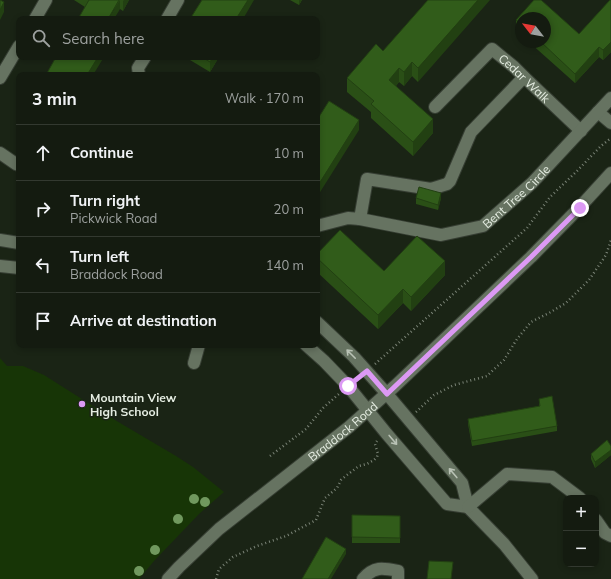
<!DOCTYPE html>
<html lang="en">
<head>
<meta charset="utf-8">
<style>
  body { margin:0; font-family:Mulish,sans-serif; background:#21281e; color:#f1f3f6 }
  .controls { position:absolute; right:12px; bottom:12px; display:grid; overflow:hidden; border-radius:8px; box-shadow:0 2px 6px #0003 }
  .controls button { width:36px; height:36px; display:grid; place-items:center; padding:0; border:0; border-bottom:1px solid #333930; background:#141b10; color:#f1f3f6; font:20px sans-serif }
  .compass { position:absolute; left:515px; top:12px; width:36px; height:36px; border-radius:50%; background:#141b10; box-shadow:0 2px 6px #0003; rotate:301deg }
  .stop { position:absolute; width:12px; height:12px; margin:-9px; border:3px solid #dc99f4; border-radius:50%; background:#fff }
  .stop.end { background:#dc99f4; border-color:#fff; box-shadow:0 1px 4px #0008 }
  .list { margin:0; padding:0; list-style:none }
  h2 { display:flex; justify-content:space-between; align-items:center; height:52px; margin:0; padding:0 16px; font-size:17px }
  h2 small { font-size:13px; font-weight:400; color:#9da19f }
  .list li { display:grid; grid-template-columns:26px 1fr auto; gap:12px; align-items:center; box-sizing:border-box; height:56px; padding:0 16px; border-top:1px solid #333930 }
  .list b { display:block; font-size:15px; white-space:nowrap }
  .list p { margin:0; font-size:13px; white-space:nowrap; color:#9da19f }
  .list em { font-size:13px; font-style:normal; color:#9da19f }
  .icon { flex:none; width:22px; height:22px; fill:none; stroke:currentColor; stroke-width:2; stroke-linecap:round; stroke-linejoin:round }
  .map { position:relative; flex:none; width:611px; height:579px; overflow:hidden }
  .search { position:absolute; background:#141b10; box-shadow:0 2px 6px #0003; left:16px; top:16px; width:304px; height:44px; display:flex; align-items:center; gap:10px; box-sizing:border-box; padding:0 14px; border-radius:8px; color:#9da19f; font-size:15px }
  .panel { position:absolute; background:#141b10; box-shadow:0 2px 6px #0003; left:16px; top:72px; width:304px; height:276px; border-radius:8px }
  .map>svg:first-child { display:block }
  .green { fill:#173506 }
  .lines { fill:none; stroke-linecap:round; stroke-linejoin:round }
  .minor-casing { stroke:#363e33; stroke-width:14 }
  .path { stroke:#7b8477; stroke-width:2.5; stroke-dasharray:1 3; stroke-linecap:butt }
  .minor { stroke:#667361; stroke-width:12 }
  .tree { fill:#70985e }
  .wall { fill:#2a4f16 }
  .shaded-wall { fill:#224012 }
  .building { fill:#315c1a; stroke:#224012 }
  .oneway { stroke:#b9c2b5 }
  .route { stroke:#dc99f4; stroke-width:5 }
  .poi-dot { fill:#dc99f4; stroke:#1a2415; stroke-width:1.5 }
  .labels { text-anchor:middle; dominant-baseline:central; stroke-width:3; stroke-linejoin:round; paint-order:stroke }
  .street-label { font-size:12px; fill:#e5ede2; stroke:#1a2415 }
  .poi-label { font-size:12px; font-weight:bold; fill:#e5ede2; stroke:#1a2415; text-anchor:start }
</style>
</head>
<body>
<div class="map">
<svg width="611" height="579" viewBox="0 0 611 579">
  <rect width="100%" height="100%" fill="#1a2415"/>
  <path class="green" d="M0 358 7 366H23L44 375 115 420 176 456 193 467 224 492 199 514 154 561 139 579H0Z"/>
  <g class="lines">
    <defs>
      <g id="minor">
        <path d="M35 19 46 0"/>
        <path d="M167 19 178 0"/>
        <path d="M139 75 138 68 145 57"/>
        <path d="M0 78 19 46"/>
        <path id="s1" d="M435 107 492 49 514 67 524 77 581 131"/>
        <path d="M598 112 611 123"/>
        <path d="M0 153 16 164 19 165"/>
        <path d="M360 219 367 179 431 189 447 184 450 181 471 132 524 77"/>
        <path id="s2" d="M317 226 348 218 360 219 441 235 483 226 532 183 611 98"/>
        <path d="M0 240 19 243"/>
        <path d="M0 266 19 268"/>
        <path d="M317 322 354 357 387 394 462 483 468 507 504 544 532 579"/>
        <path d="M306 345 324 361 348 386 386 433 447 504 468 507"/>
        <path d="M194 363 199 345"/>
        <path d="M468 507 507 474 552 477 580 498"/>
        <path d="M596 520 605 533 611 536"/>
        <path id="s3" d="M168 579 179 567 219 529 349 427 395 386 531 257 579 208 611 173"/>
        <path d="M363 579C374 566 383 568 398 571V579"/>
      </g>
    </defs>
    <use href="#minor" class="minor-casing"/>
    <g class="path">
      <path d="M375 364 527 228 550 197 576 172 601 146 611 138"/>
      <path d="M416 412 434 395 454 385 487 376 504 360 517 339 531 322 549 313 566 303 589 280 606 255 611 240"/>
      <path d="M270 456 306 429 323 408 340 393"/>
      <path d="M216 579 219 569 233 557 257 546 286 536 316 520 325 498 337 488 341 480 347 475 359 466 367 464 374 460 377 457 378 454 375 444 377 441"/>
    </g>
    <use href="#minor" class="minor"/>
  </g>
  <g class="tree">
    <circle cx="194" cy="499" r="5"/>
    <circle cx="205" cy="502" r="5"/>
    <circle cx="178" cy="519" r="5"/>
    <circle cx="155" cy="550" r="5"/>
    <circle cx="139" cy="571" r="5"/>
  </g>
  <g class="wall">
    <path d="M74 0H129L123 11 120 9 85 7Z"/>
    <path d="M290 0H302L299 5Z"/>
    <path d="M428 0 418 82 412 76 404 86 399 82 396 86 433 133 413 156 371 118V112L347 92V78L383 51Z"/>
    <path d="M534 0H541L579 34 610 0H611V52L603 60 599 57 575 83 529 42H545V18H521V34L516 30V20Z"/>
    <path d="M185 57H219L210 72Z"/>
    <path d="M19 121V136L17 135V125Z"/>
    <path d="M416 198H441L438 210 416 204Z"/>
    <path d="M317 254 384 271 445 275 411 311 403 303 378 329 317 272Z"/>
    <path d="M539 399 557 426V431L472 446 468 424V419L539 406Z"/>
    <path d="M611 446V455L595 468 591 459V454Z"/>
    <path d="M352 515 400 516V543H352Z"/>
  </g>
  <g class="shaded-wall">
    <path d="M120 0V9L114 19H108Z"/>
    <path d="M124 0H129L123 11V1Z"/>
    <path d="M248 0H254L243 19H236Z"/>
    <path d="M299 0H302L299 5Z"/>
    <path d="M478 0H490L418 82V68Z"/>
    <path d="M4 2V12L0 20V10Z"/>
    <path d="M611 42V52L603 60V50Z"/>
    <path d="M599 47V57L575 83V74Z"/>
    <path d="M98 57H104L93 75H87Z"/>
    <path d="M213 57H219L210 72V62Z"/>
    <path d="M412 62V76L404 86V72Z"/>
    <path d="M399 68V82L389 94V80Z"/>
    <path d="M433 119V133L413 156V142Z"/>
    <path d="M359 120V130L317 197V187Z"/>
    <path d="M441 193V198L438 210V205Z"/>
    <path d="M445 261V275L411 311V297Z"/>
    <path d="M403 289V303L378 329V315Z"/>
    <path d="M611 450V455L595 468V462Z"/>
    <path d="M346 549V554L331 579H328Z"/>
  </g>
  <g class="building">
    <path d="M0 0 4 2 0 10Z"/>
    <path d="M89 0H119L108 19H78Z"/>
    <path d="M202 0H248L236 19H190Z"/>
    <path d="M428 0H478L418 68 412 62 404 72 399 68 389 80 433 119 413 142 371 104 374 101 347 78 376 44 383 51Z"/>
    <path d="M534 0H541L579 34 610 0H611V42L603 50 599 47 575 74 541 42H545V18H521V24L516 20Z"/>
    <path d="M56 57H98L87 75H46Z"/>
    <path d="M202 57H213L210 62Z"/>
    <path d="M208 72 210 75H203Z"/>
    <path d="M329 101 359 120 317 187V120Z"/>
    <path d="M419 187 441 193 438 205 416 198Z"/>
    <path d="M340 230 384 271 417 236 445 261 411 297 403 289 378 315 317 258V254Z"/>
    <path d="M552 396 557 426 472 441 468 419 540 406 539 399Z"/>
    <path d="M607 440 611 446V450L595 462 591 454Z"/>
    <path d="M352 515 400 516V538L352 537Z"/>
    <path d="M326 537 346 549 328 579H302Z"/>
    <path d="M429 561 453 562 451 579H427Z"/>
  </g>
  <defs><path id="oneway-shaft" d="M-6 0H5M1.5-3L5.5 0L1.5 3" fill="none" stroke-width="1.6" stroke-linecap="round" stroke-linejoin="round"/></defs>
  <g class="oneway">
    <use href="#oneway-shaft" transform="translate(351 354) rotate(-135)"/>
    <use href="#oneway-shaft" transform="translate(393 440) rotate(50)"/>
    <use href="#oneway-shaft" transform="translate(453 473) rotate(-130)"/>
  </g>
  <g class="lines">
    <path class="route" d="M348 386 367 371 387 394 531 257 580 208"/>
  </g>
  <circle class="poi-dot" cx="82" cy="404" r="4"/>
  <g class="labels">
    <g class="street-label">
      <text stroke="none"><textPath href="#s1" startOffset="125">Cedar Walk</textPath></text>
      <text stroke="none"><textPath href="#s2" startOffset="214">Bent Tree Circle</textPath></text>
      <text stroke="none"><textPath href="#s3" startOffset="229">Braddock Road</textPath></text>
    </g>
    <g class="poi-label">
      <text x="90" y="397">Mountain View<tspan x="90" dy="14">High School</tspan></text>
    </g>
  </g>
</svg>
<div class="controls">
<button>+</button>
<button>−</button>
</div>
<svg class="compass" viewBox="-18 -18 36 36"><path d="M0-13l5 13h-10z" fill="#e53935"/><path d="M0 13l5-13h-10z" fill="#9da19f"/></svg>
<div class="stop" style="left:348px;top:386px"></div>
<div class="stop end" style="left:580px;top:208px"></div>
<div class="search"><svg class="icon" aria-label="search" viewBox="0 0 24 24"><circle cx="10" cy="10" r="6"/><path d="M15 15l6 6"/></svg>Search here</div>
<section class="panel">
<h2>3 min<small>Walk · 170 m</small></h2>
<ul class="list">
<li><svg class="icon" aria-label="ahead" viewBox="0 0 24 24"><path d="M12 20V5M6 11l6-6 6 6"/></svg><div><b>Continue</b></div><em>10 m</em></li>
<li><svg class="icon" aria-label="right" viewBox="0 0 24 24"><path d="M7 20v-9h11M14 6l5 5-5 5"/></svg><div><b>Turn right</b><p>Pickwick Road</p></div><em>20 m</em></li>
<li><svg class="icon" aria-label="left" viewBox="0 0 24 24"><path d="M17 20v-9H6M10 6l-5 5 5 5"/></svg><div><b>Turn left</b><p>Braddock Road</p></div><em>140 m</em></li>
<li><svg class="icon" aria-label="arrive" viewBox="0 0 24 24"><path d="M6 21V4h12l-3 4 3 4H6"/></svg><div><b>Arrive at destination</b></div></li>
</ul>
</section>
</div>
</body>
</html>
